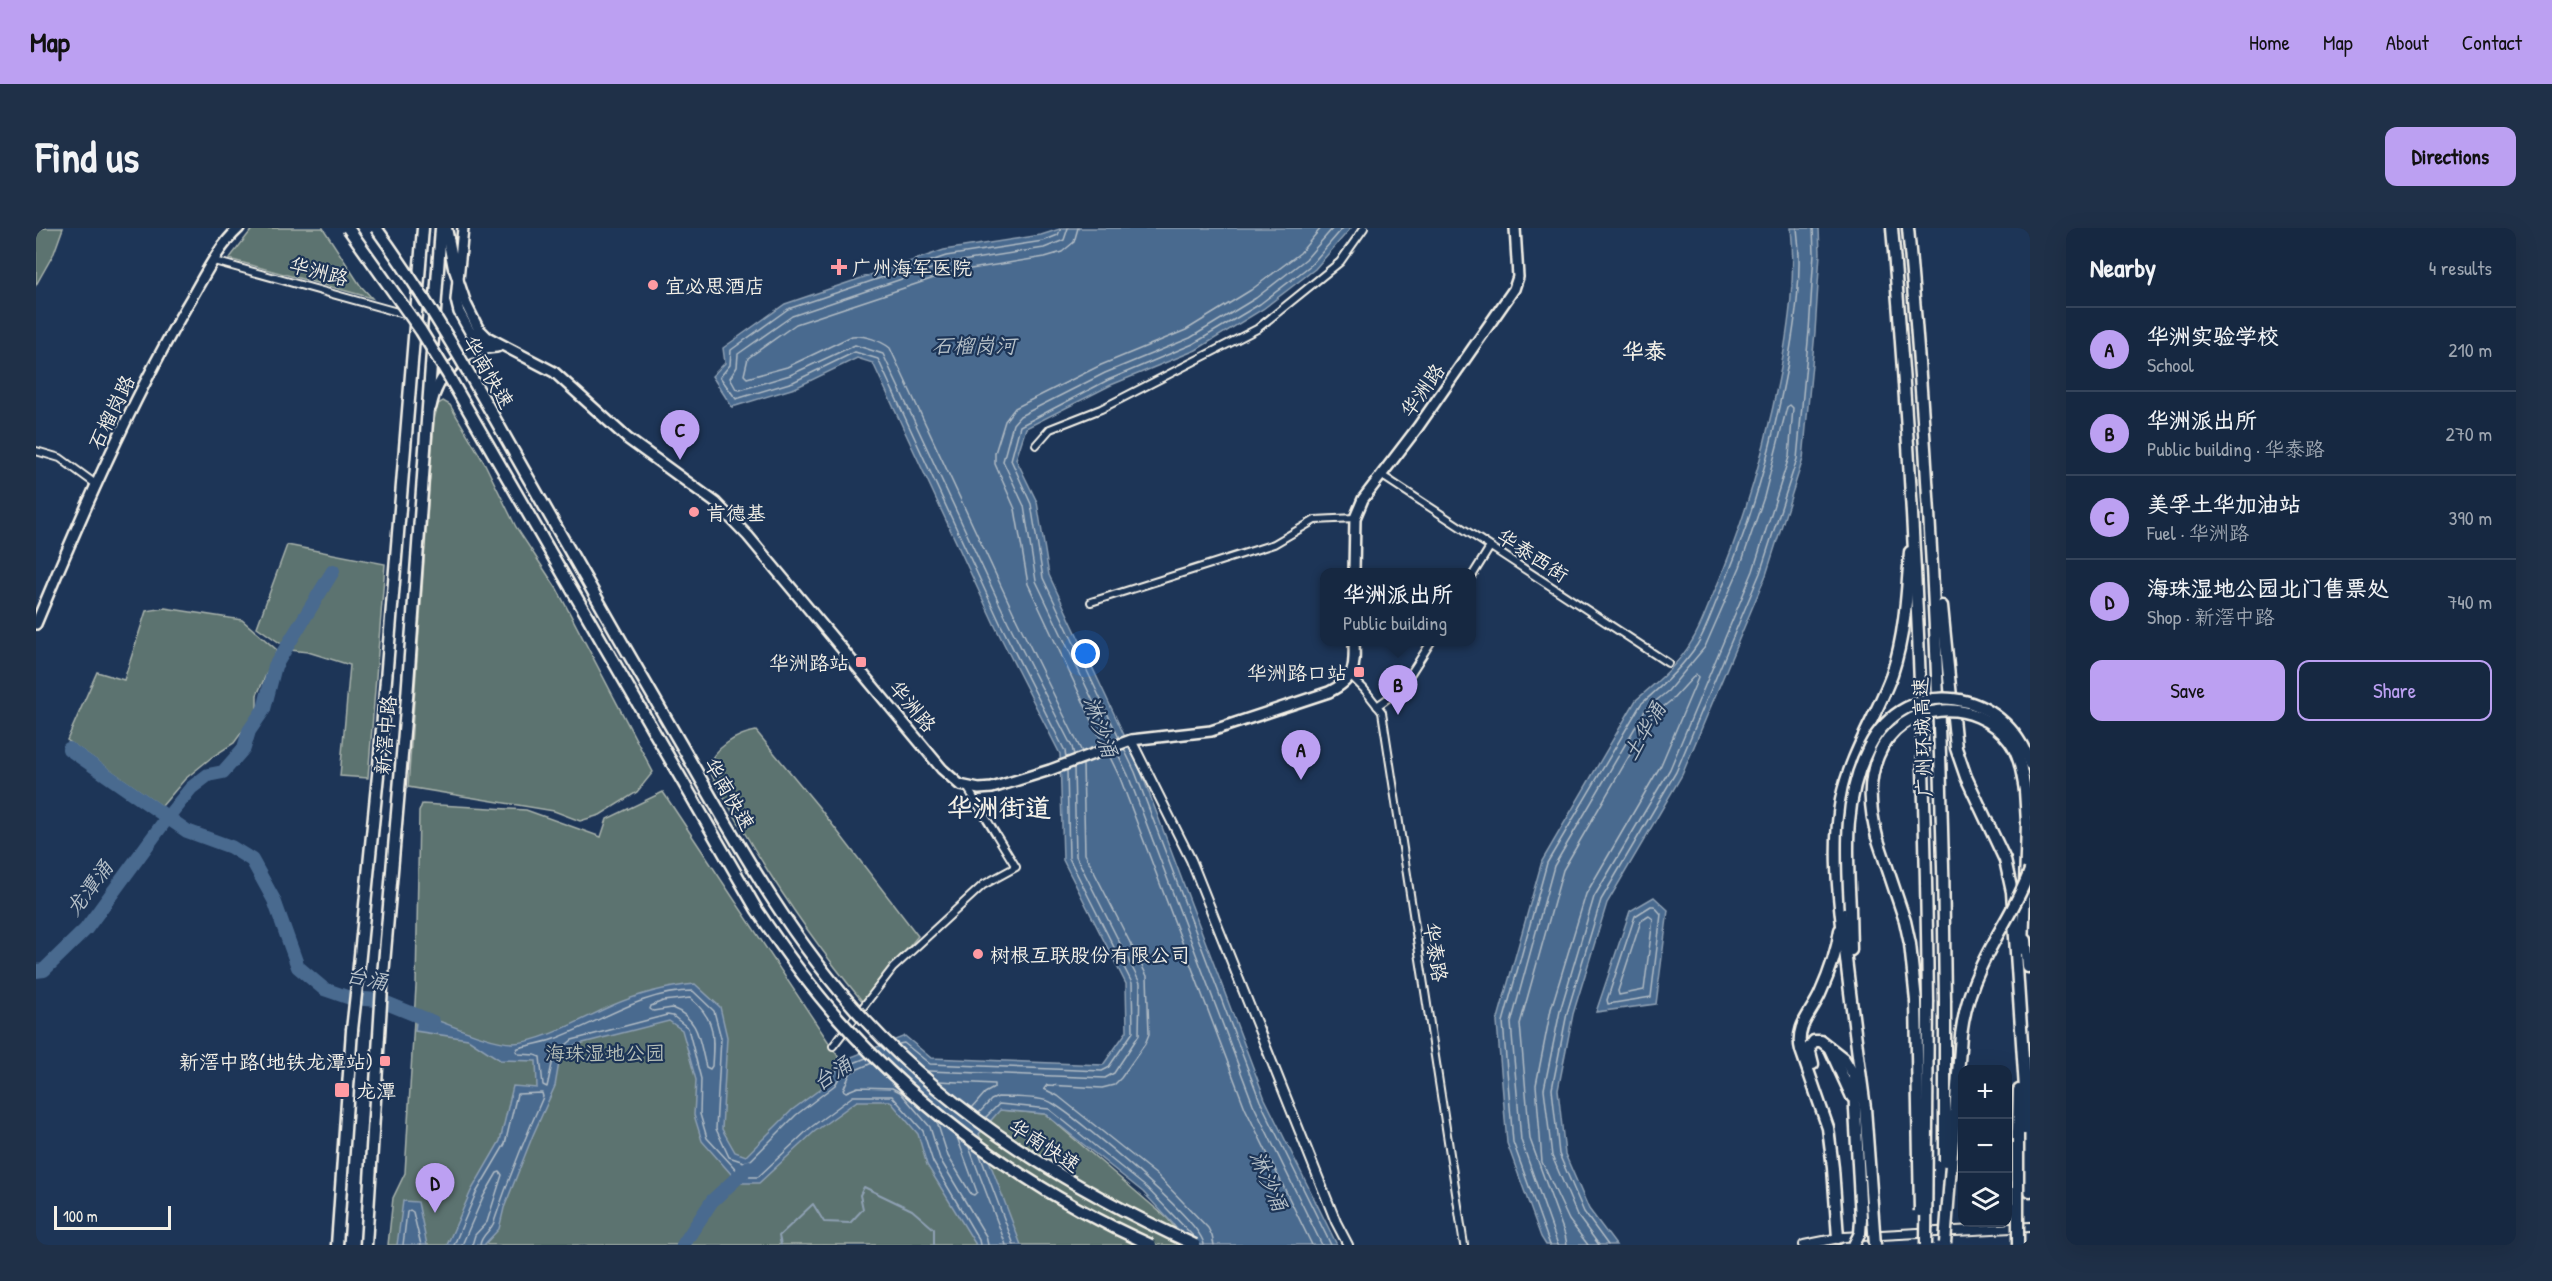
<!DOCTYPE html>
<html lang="en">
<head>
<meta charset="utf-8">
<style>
  body { margin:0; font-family:"Patrick Hand","LXGW WenKai TC",sans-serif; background:#1f3048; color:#f1f3f6 }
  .controls { position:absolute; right:18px; bottom:18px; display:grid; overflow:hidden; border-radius:12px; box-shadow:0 6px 24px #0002 }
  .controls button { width:54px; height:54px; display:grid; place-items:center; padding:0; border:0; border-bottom:2px solid #35445a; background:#162841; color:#f1f3f6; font:30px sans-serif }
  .scale { position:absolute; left:18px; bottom:15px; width:117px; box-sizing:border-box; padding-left:6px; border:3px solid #f4f1e8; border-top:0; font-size:16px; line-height:21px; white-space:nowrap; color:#f4f1e8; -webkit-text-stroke:4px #1d3557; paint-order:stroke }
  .you { position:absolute; left:1050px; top:426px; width:21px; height:21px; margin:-15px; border:4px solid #fff; border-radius:50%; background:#1a73e8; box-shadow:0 0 0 9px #1a73e833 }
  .badge { display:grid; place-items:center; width:39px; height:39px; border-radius:50%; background:#bca0f2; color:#111; font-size:20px; font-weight:700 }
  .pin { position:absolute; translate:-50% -50px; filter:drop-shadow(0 2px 3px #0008) }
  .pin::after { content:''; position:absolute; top:32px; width:21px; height:18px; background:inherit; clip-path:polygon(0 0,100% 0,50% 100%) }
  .popup { position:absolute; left:1284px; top:340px; width:156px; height:78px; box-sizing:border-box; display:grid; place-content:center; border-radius:12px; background:#162841; filter:drop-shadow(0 2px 4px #0005); font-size:20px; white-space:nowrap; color:#9ea6b1 }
  .popup b { font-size:22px; color:#f1f3f6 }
  .popup::after { content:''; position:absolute; left:50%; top:100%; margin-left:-12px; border:12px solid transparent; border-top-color:#162841 }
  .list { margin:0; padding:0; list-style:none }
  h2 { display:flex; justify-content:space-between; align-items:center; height:78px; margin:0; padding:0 24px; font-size:26px }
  h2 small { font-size:20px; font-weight:400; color:#9ea6b1 }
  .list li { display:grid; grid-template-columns:39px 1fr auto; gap:18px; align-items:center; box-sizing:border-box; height:84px; padding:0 24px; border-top:2px solid #35445a }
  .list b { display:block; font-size:22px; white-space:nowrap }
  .list p { margin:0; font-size:20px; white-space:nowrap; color:#9ea6b1 }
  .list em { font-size:20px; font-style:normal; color:#9ea6b1 }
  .actions { display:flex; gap:12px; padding:18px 24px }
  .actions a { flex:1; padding:14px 0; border:2px solid #bca0f2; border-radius:12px; text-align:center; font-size:21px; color:#bca0f2 }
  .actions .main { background:#bca0f2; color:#111 }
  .icon { flex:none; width:33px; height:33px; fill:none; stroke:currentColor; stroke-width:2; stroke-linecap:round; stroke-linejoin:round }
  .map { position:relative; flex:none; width:1994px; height:1017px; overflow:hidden; border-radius:12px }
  header { display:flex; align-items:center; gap:36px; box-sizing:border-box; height:84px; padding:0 30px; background:#bca0f2; color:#111 }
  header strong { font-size:28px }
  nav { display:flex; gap:33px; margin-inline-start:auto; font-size:21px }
  .intro { display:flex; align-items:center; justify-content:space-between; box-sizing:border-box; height:144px; padding:0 36px }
  h1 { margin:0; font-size:42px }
  .button { padding:15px 27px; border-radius:12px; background:#bca0f2; color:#111; font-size:21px; font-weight:700 }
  main { display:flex; gap:36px; padding:0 36px }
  aside { flex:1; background:#162841; border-radius:12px; box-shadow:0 6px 24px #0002 }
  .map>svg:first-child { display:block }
  .green { fill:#5c736f; stroke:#a8b2ac; stroke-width:1.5 }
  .water { fill:#4a6a8f; stroke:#8ea0b3; stroke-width:1.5 }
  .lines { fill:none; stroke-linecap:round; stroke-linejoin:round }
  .shore { stroke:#b0bbc4; stroke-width:1.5 }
  .stream { stroke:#8ea0b3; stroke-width:2 }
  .river { stroke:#4a6a8f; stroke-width:14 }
  .minor-casing { stroke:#f4f1e8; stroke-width:10 }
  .tertiary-casing { stroke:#f4f1e8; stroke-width:12 }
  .secondary-casing { stroke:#f4f1e8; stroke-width:14 }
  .trunk-casing { stroke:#f4f1e8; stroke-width:15 }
  .motorway-casing { stroke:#f4f1e8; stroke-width:15 }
  .minor { stroke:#1d3557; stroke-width:6 }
  .tertiary { stroke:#1d3557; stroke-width:8 }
  .secondary { stroke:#1d3557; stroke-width:9 }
  .trunk { stroke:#1d3557; stroke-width:10 }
  .motorway { stroke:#1d3557; stroke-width:10 }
  .trunk-bridge-casing { stroke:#f4f1e8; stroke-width:15; stroke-linecap:butt }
  .motorway-bridge-casing { stroke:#f4f1e8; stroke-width:15; stroke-linecap:butt }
  .trunk-bridge { stroke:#1d3557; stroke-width:10 }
  .motorway-bridge { stroke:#1d3557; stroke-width:10 }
  .poi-dot { fill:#ff9aa2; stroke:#1d3557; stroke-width:2 }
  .labels { text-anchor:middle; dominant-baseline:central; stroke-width:4.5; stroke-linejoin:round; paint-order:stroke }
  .poi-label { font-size:20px; fill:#f4f1e8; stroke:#1d3557; text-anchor:start }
  .street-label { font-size:20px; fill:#f4f1e8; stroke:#1d3557 }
  .park-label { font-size:20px; fill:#b7bfb8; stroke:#1d3557 }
  .water-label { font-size:21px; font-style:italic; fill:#b8c2c9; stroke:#1d3557 }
  .quarter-label { font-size:22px; font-weight:bold; fill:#f4f1e8; stroke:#1d3557 }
  .district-label { font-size:26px; font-weight:bold; fill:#f4f1e8; stroke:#1d3557 }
</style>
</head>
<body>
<header>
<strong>Map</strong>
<nav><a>Home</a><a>Map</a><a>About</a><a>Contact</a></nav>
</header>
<div class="intro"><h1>Find us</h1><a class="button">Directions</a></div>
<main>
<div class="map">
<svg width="1994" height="1017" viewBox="0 0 1994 1017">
  <rect width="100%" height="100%" fill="#1d3557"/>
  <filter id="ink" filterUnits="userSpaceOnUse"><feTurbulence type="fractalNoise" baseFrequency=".0167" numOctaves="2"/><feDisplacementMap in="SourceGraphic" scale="12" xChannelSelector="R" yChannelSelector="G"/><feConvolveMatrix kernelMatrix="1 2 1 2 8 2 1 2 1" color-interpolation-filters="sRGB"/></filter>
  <g filter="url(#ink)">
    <g class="green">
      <path d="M0 0H27L18 25 0 57Z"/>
      <path d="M217 0H287L324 57 336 70 193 31Z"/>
      <path d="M407 173 414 177 449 236 480 299 521 361 617 544 601 564 564 587 544 593 518 583 372 559 398 192 402 176Z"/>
      <path d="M251 317 349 336 332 550 304 548 314 437 272 424 254 422 221 399Z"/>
      <path d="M129 380 206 392 241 422 221 467V483L198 515 176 529 149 551 126 578 31 512 61 444 88 452 110 383Z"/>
      <path d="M720 503 782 578 882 708 827 774C766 701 716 622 671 539 679 520 700 506 720 503Z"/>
      <path d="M627 564 805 833 837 862 964 882 1009 886 1132 991 1153 1017H352L357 970 369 945 380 758 383 584 386 576 490 582 565 609 571 591Z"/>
    </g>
    <g class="water">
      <path d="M1027 0H1315L1279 41 1227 81 1160 122 1075 157 990 200 980 231 1001 274 1013 347 1104 541 1229 871 1301 1017H1157L1107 964 1009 886 964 882 943 906 985 1017H940L891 937 882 906 854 873H821L778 904 723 955H703L666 913 658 887 660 852 646 802 633 793 539 817 524 829 519 858 497 907 468 980 463 1001 448 1017H411L435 963 464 913 477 858 501 860 500 833 464 832 432 811 379 803 381 785C406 793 453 815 477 815 504 815 550 789 575 778 604 765 629 759 659 756L684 779 691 809 686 901 699 924 710 928 756 882 795 853 805 833 869 808 895 830 1067 837 1091 803 1090 756 1027 632 1024 526 960 400 837 135 821 130 759 160 696 179 676 148 689 135 687 120 749 76 908 22 1005 7Z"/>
      <path d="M1755 0H1783L1784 25 1779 104 1767 231 1730 347 1646 547 1571 675 1537 786 1522 862 1529 926 1553 981 1580 1017H1510L1505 1009 1471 915 1461 794 1506 633 1600 472C1620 455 1643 436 1656 413 1665 399 1670 382 1677 367 1709 294 1730 218 1745 140 1753 95 1760 47 1755 0Z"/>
      <path d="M1618 669 1632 682 1620 776 1560 784 1594 683Z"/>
      <path d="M367 973 382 974 391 1017H361Z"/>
    </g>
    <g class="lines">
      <g class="shore">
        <path d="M1025 0 1022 7 1007 13 910 28 752 81 695 122 694 137 684 149 700 171 757 154 819 124 842 131 965 397 1029 523 1030 530"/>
        <path d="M1032 0 1028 12 1008 20 913 35 756 88 702 126 701 139 694 150 700 161 704 162 754 147 819 117 847 126 972 394 1036 519 1038 527"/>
        <path d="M1042 0 1038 14 1026 24 1009 29 916 44 760 96 712 130 708 147 711 150 751 139 816 108C828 107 844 112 854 120L980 390 1046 524"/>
        <path d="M1083 510 1007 350 995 276 975 232 984 198 1072 152 1157 116 1224 76 1275 37 1307 0"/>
        <path d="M1076 513 1000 353 988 278 967 233 977 196 984 188 1069 145 1154 110 1220 70 1270 31 1297 0"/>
        <path d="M1067 516 992 356 979 281 959 236V225L969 193 979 180 1065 137 1150 102 1215 62 1264 25 1285 0"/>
        <path d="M1088 521 1099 544 1224 873 1295 1017"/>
        <path d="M1081 524 1092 547 1217 876 1286 1017"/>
        <path d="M1073 527 1084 550 1209 880 1276 1017"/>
        <path d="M1047 536 1049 626 1111 748 1113 806 1109 816 1085 850 1078 857 1066 860 1011 857 1008 861 1022 868 1122 948 1172 1000 1176 1008 1178 1017"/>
        <path d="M1615 678H1618L1625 686 1615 769 1572 776 1571 772 1599 688Z"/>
        <path d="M1613 688 1617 691 1608 762 1583 767 1582 763 1605 693Z"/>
        <path d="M654 770C680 791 678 808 676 838L674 841 670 839C663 813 664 791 636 780L617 783 614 781 615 778 627 773Z"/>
        <path d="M863 816 868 815 894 836 1066 843 1072 840 1097 804 1096 755 1033 630 1031 542"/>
        <path d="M830 830 810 838 799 857 760 887 715 932 708 934 693 929 680 901 685 810 678 783 657 763C606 763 565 794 518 811 507 815 494 817 482 820L480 823 483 826 499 827 504 829 507 857 511 859 518 827 536 812 631 787 637 788 652 800 665 851 664 886 671 910 707 949H722L774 900 817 868H856L887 903 897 934 943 1012 944 1017"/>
        <path d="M836 835 815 844 807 862 810 864 822 859 856 860 864 864 894 899 904 931 950 1008 952 1017"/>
        <path d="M892 843 1069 850 1078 845 1103 807 1104 755 1040 628 1038 540"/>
        <path d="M903 853 958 856V860L949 865 936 880"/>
        <path d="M943 885 955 872 962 869C974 869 1007 869 1016 875 1041 889 1167 994 1168 1017"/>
        <path d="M949 890 963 876 1013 881 1111 960 1158 1009"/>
        <path d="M901 894 912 928 935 966 938 967 941 964 921 909"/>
        <path d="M933 919 970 1017"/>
        <path d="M944 927 978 1017"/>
        <path d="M367 1017 371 984 374 982 377 984 385 1017"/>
        <path d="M418 1017 440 965 469 916 481 866 506 865 507 869C489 910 472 952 458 994 455 1003 445 1007 444 1017"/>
        <path d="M426 1017 447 969 461 945 464 944 466 947 451 994 439 1007 436 1017"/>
        <path d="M1514 1017 1477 914 1467 794 1511 635 1605 476C1625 459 1646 440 1661 417 1670 402 1676 383 1683 367 1716 295 1736 218 1751 140 1759 95 1767 46 1761 0"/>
        <path d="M1522 1017 1485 912 1475 795 1518 638 1610 481 1632 463 1669 419 1704 339 1728 269 1751 179 1754 177 1757 180 1753 229 1717 343 1634 541 1558 669 1524 783 1508 861 1516 928 1541 987 1563 1017"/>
        <path d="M1531 1017 1529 1007 1494 911 1484 796 1527 642 1617 487 1637 471 1660 446 1662 450 1625 537 1550 666 1515 781 1500 857 1506 934 1533 992 1552 1017"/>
        <path d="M1572 1017 1548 984 1523 926 1516 861 1531 785 1565 672 1640 544 1724 345 1761 231 1773 103 1778 25 1777 0"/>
      </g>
      <path class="stream" d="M745 1017 743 1008 777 976 788 994 814 995 827 981 824 967 828 959 876 982 898 1001V1017"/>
      <g class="river">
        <path d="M33 521 151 603 195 619 216 632 238 672 262 739 288 761 314 770 343 772 397 794"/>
        <path d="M0 743 8 742 50 701 131 590 155 560 172 547 187 544 208 520 213 503 228 481 239 438 297 343"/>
        <path d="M647 1017 676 973 713 939"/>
      </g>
      <defs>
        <g id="minor">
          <path d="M178 33 372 87"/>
          <path d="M1000 217 1014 201 1065 181 1221 101 1304 34 1328 0"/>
          <path d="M0 223 24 230 61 257"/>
          <path d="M1345 247 1632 435"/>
          <path d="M1436 348 1454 319"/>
          <path d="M1055 374 1238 316 1279 292 1319 290"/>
          <path d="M1315 448 1328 461 1346 484 1428 1017"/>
          <path d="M1341 478 1365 461 1395 414"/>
          <path d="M797 818 857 740 947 657 980 639 931 559"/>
        </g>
        <g id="tertiary">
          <path d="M1095 512 1155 632 1300 994 1312 1017"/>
          <path d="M1768 1017 1808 1009 1994 999"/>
        </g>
        <g id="secondary">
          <path d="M427 0 420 72 423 84 434 104 453 115"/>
          <path d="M418 40 430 76 442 100 451 109 518 144 592 211 680 275 712 308 906 541 924 557 943 561 956 560 1014 542 1095 512 1175 503 1293 464C1319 451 1319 440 1318 414"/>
          <path d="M395 179C401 147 427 120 461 119"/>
          <path d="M1318 344 1319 290 1327 271 1382 199 1478 61 1482 49 1479 0"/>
          <path d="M0 396C45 288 92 180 150 79 166 53 180 21 203 0"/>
        </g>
        <g id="trunk">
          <path d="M410 0 418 40"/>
          <path d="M321 757 343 537 387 0"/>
          <path d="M301 1017 316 802"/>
          <path d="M330 1017 346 759 371 469 405 0"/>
        </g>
        <g id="motorway">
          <path d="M1856 0C1878 257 1889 515 1892 773"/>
          <path d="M1872 0C1895 257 1907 514 1909 772"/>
          <path d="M1906 378 1920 520 1930 549 1969 632 1976 664 1992 906"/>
          <path d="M1841 609 1869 693 1874 716 1880 773"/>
          <path d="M1814 680 1815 722"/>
          <path d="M1990 712 1992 739"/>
          <path d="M1987 721 1991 595 1989 562"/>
          <path d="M1794 821 1816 869"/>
          <path d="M1777 836 1773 820 1778 813H1785L1808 831 1822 854"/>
          <path d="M1818 848 1819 881"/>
          <path d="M1829 880C1822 828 1815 775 1809 722 1803 673 1796 622 1805 572 1814 527 1840 489 1856 446 1869 407 1871 365 1874 324"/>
          <path d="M1992 901 1994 963"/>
          <path d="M1982 906 1983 862"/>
          <path d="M1802 1010 1797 940 1792 900 1765 822C1759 798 1775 786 1784 766 1793 746 1801 723 1804 702"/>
        </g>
      </defs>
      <use href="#minor" class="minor-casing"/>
      <use href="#tertiary" class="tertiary-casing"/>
      <use href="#secondary" class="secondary-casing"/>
      <use href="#trunk" class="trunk-casing"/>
      <use href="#motorway" class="motorway-casing"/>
      <use href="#minor" class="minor"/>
      <use href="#tertiary" class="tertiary"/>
      <use href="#secondary" class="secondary"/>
      <use href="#trunk" class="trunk"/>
      <use href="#motorway" class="motorway"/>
      <defs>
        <path id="trunk-bridge" d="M316 802 321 757"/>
        <g id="motorway-bridge">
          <path d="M312 0 385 103 412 147 721 682C746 720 773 757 803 791 888 887 998 965 1115 1017"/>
          <path d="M340 0C397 78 443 163 490 246 542 338 594 429 647 520 701 615 754 711 829 792 921 892 1037 961 1159 1017"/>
          <path d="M1841 609C1834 582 1831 555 1842 528 1864 473 1940 467 1974 514 1984 528 1986 546 1989 562"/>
          <path d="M1814 680C1811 625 1807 570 1833 519 1871 445 1969 460 1994 536"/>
          <path d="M1909 772V933"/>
          <path d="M1880 773 1884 983"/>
          <path d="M1829 880 1839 1017"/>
          <path d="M1982 906V1017"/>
          <path d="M1909 1015 1925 807C1928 784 1934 762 1944 741 1959 707 1982 677 1994 642"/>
          <path d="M1818 1017 1824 1005 1825 991 1819 881"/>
          <path d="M1890 1017 1892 773"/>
        </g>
      </defs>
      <use href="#trunk-bridge" class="trunk-bridge-casing"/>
      <use href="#motorway-bridge" class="motorway-bridge-casing"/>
      <use href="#trunk-bridge" class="trunk-bridge"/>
      <use href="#motorway-bridge" class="motorway-bridge"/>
    </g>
  </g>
  <g class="poi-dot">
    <path d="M800 30h6v6h6v6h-6v6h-6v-6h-6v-6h6z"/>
    <circle cx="617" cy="57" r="6"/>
    <circle cx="658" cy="284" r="6"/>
    <rect x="819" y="428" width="12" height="12" rx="3"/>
    <rect x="1317" y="438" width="12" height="12" rx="3"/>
    <circle cx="942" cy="726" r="6"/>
    <rect x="343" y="827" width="12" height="12" rx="3"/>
    <rect x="298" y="854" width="16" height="16" rx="3"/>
  </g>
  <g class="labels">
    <g class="poi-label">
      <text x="816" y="39">广州海军医院</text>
      <text x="629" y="57">宜必思酒店</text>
      <text x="670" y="284">肯德基</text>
      <text x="813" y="434" text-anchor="end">华洲路站</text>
      <text x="1311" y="444" text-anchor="end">华洲路口站</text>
      <text x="954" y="726">树根互联股份有限公司</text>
      <text x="337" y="833" text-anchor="end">新滘中路(地铁龙潭站)</text>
      <text x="320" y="862">龙潭</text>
    </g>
    <g class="street-label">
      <text transform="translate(283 43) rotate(15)">华洲路</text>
      <text transform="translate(453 144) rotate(60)">华南快速</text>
      <text transform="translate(1386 162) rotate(-54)">华洲路</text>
      <text transform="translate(75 184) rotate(-64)">石榴岗路</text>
      <text transform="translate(1497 327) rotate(33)">华泰西街</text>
      <text transform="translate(877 478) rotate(50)">华洲路</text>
      <text transform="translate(349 507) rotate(-85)">新滘中路</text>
      <text transform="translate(1886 509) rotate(-92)">广州环城高速</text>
      <text transform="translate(694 566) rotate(60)">华南快速</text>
      <text transform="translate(1400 724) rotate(81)">华泰路</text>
      <text transform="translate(1009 917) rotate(33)">华南快速</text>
    </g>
    <g class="park-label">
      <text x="569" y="824">海珠湿地公园</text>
    </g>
    <g class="water-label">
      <text x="938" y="117">石榴岗河</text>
      <text transform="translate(1065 499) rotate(71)">淋沙涌</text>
      <text transform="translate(1608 503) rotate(-60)">土华涌</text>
      <text transform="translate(53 660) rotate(-53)">龙潭涌</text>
      <text transform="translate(331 750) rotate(13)">台涌</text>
      <text transform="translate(796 845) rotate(-34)">台涌</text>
      <text transform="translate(1233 953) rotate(67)">淋沙涌</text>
    </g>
    <g class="quarter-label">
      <text x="1608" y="123">华泰</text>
    </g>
    <g class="district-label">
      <text x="963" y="579">华洲街道</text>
    </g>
  </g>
</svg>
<div class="controls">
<button>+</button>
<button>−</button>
<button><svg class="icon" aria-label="layers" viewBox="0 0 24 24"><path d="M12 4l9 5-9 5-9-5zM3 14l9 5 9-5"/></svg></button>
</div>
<div class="scale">100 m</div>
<div class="you"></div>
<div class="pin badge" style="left:1265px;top:552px">A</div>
<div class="pin badge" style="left:1362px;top:487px">B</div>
<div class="popup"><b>华洲派出所</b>Public building</div>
<div class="pin badge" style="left:644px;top:232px">C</div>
<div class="pin badge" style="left:399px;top:985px">D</div>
</div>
<aside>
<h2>Nearby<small>4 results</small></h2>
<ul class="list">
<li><span class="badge">A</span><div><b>华洲实验学校</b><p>School</p></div><em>210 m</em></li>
<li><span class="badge">B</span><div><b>华洲派出所</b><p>Public building · 华泰路</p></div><em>270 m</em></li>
<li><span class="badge">C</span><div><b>美孚土华加油站</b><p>Fuel · 华洲路</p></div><em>390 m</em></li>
<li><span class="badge">D</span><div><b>海珠湿地公园北门售票处</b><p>Shop · 新滘中路</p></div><em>740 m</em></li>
</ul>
<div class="actions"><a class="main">Save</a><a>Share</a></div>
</aside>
</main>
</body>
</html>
